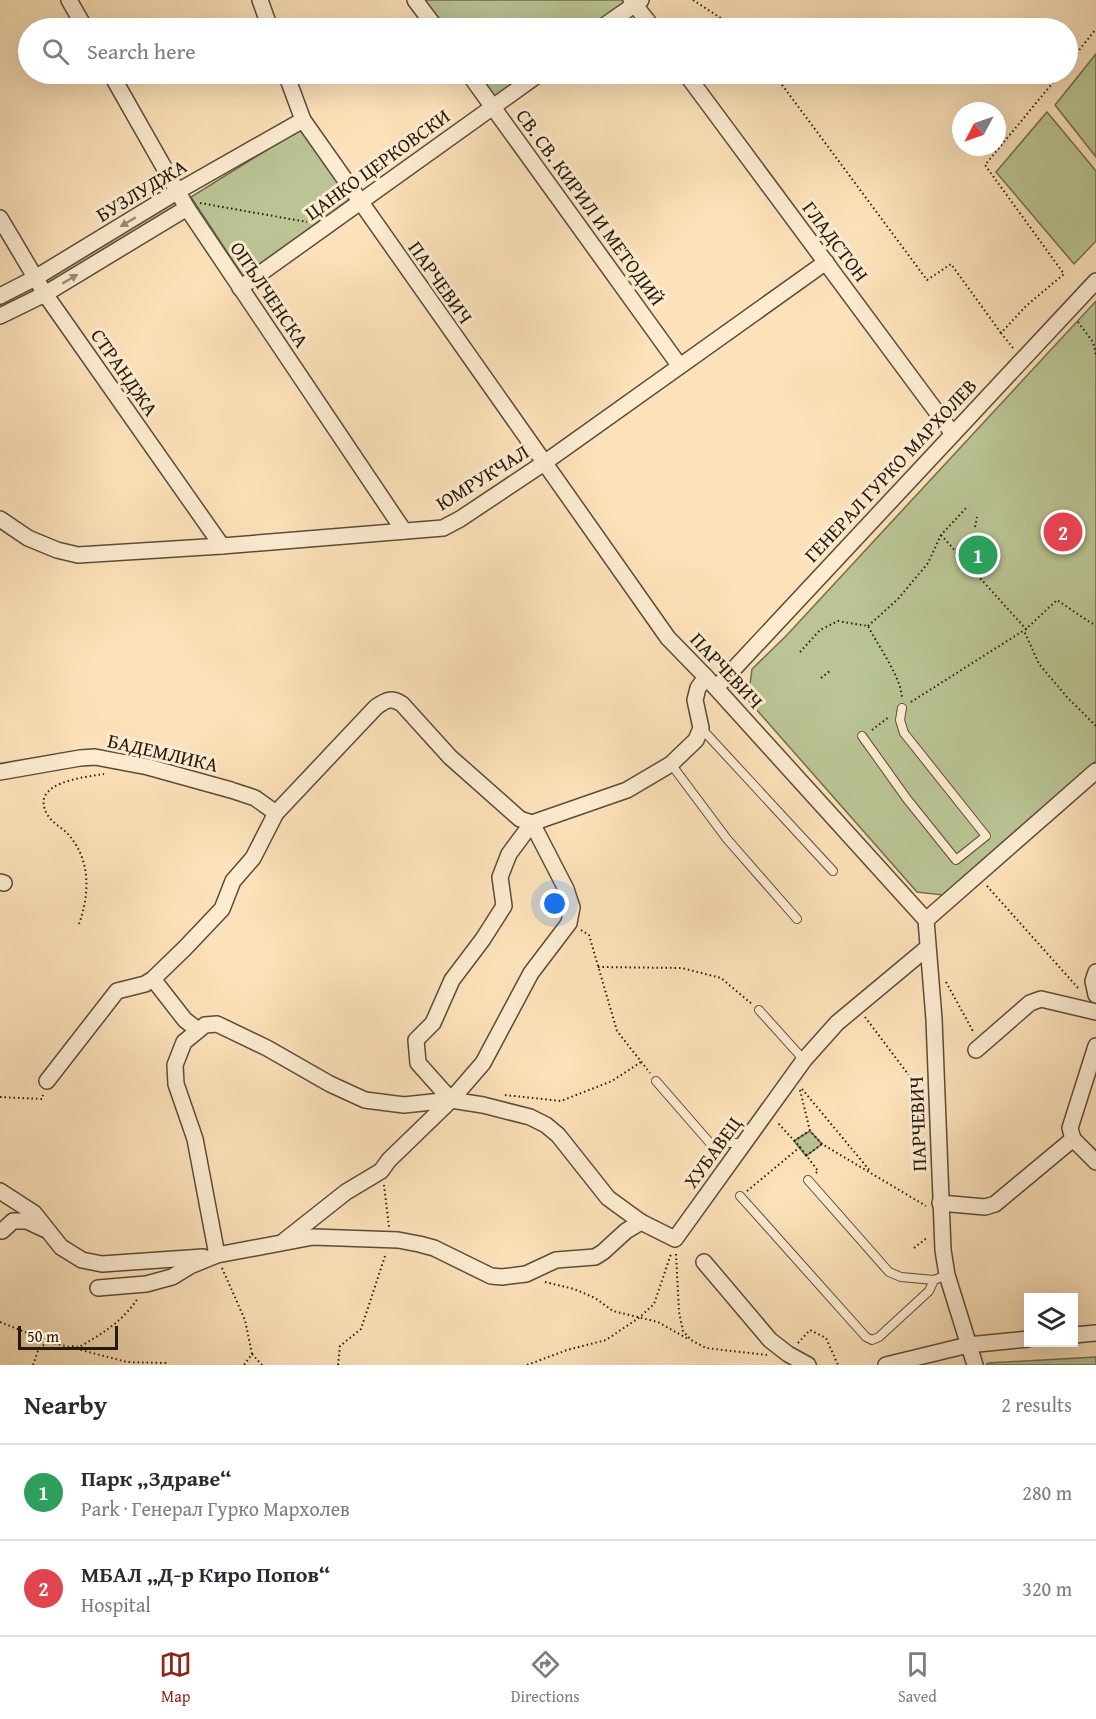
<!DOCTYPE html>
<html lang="en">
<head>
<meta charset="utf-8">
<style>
  body { margin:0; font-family:"Gentium Book Plus",serif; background:#f2f2f3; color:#2b2b33 }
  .controls { position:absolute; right:18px; bottom:18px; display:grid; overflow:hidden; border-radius:0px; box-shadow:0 6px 24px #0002 }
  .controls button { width:54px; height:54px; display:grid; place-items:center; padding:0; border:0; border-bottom:2px solid #e1e1e2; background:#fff; color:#2b2b33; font:30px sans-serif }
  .compass { position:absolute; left:952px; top:102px; width:54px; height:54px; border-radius:50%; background:#fff; box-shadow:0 6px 24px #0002; rotate:229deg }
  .scale { position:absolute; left:18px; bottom:15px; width:100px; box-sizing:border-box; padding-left:6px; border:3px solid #251a0c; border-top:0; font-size:16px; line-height:21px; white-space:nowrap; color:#251a0c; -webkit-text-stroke:4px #fdecd2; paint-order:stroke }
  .you { position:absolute; left:555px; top:904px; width:21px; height:21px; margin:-15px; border:4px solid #fff; border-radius:50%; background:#1a73e8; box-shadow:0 0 0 9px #1a73e833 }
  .badge { display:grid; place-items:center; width:39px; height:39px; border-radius:50%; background:#8f2418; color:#fff; font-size:20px; font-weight:700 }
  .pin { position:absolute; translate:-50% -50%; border:3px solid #fff; box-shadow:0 2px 6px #0006 }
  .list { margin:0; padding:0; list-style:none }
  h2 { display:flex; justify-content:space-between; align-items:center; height:78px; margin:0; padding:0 24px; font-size:26px }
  h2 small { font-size:20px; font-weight:400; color:#7c7c81 }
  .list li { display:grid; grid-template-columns:39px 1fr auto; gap:18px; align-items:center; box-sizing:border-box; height:96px; padding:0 24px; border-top:2px solid #e1e1e2 }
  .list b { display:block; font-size:22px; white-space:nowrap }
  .list p { margin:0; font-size:20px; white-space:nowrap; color:#7c7c81 }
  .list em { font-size:20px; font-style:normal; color:#7c7c81 }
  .icon { flex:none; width:33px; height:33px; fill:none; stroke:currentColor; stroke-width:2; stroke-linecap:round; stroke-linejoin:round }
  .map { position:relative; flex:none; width:1096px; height:1365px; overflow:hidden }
  .search { position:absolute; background:#fff; box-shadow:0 6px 24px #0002; left:18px; right:18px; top:18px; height:66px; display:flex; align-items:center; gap:15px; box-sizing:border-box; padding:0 21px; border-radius:33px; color:#7c7c81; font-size:22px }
  .sheet { height:270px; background:#fff }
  nav { display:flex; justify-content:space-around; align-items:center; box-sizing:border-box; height:84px; border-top:2px solid #e1e1e2; background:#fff; font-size:16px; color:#7c7c81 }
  nav a { display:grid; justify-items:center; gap:3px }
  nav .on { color:#8f2418 }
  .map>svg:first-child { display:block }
  .green { fill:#bac494; stroke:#706f50; stroke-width:1.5 }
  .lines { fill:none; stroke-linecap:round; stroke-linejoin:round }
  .lane-casing { stroke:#5b4c38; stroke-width:10 }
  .street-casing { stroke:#5b4c38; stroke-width:18 }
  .path { stroke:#251a0c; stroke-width:2; stroke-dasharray:1.5 3; stroke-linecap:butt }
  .lane { stroke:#fdecd2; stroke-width:8 }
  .street { stroke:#fdecd2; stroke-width:15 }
  .oneway { fill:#9c8e79 }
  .labels { text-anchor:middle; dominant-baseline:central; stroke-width:6; stroke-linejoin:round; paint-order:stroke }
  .street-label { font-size:20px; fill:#251a0c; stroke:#fdecd2 }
</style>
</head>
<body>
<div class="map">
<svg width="1096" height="1365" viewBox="0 0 1096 1365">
  <rect width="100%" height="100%" fill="#fce2ba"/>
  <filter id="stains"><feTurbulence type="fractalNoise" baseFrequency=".00333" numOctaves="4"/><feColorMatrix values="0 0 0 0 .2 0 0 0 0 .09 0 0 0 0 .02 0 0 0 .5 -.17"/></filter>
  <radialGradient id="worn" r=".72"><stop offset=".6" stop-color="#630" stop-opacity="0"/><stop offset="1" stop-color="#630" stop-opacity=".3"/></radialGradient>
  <g class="green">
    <path d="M415 0H631L601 28H436Z"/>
    <path d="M1096 54V157L1055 105Z"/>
    <path d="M469 74H539L493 107Z"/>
    <path d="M1047 112 1096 171V241L1074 264 996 172Z"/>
    <path d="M302 128 349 200 243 276 191 197Z"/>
    <path d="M178 191 187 208 0 316V296Z"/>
    <path d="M1096 301V761L943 895 917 892 748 700 752 669 786 636Z"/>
    <path d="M810 1131 822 1144 806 1156 794 1141Z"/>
    <path d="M1096 1357V1365H986L988 1363Z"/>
  </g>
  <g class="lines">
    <defs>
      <g id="lane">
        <path d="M701 728 833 871"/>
        <path d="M862 736 907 799 956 860 986 836 904 733 900 720 902 708"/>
        <path d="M671 764 727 839 797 919"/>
        <path d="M759 1010 804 1060"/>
        <path d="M656 1081 710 1143H743"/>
        <path d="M808 1180 889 1272 901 1277 934 1280"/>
        <path d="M740 1196 866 1337 872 1340 879 1337 929 1291 934 1280 947 1275"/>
      </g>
      <g id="street">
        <path d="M69 0 85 28"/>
        <path d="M260 0 270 28"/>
        <path d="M415 0 436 28"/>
        <path d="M631 0 653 28"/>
        <path d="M601 28 641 0"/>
        <path d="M111 74 187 208 404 531"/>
        <path d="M286 74 303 120 668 638 706 677 926 920 934 1019 943 1250 947 1275 975 1365"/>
        <path d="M469 74 679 365"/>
        <path d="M686 74 953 434"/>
        <path d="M0 218 45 294 222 546"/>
        <path d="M240 288 539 74"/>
        <path d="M0 296 35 278 178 191 303 120"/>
        <path d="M0 316 45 294 187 208"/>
        <path d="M0 519 28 538 57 550 78 555 222 546 443 528 460 519 544 463 826 262"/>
        <path d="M716 688 1096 281"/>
        <path d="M0 772 80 758 95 757 148 767 231 790 255 798 276 813"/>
        <path d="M0 882 4 883"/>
        <path d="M926 920 1096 771"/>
        <path d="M1096 972 1093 981 1096 995"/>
        <path d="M153 979 185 1020 198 1030"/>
        <path d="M976 1050 1030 1003 1041 999 1096 1012"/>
        <path d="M47 1081 117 991 145 984 153 979 185 948 222 909 233 881 253 858 276 813 376 707C386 700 391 697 402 704L450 757 520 819 532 823"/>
        <path d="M451 1100 418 1063 416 1040 433 1023 452 980 483 939 504 906 500 877 509 854 532 823 627 790 671 764 696 740 701 728 695 700 698 688 706 677"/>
        <path d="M1073 1139 1096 1162"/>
        <path d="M0 1191 34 1213 61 1247 82 1260 102 1264 203 1257"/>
        <path d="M940 1203 985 1207 995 1204 1073 1139 1070 1128 1096 1046"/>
        <path d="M2 1231 13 1221H27L44 1229"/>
        <path d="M284 1241 346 1192 381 1171 389 1160 451 1100 483 1063 531 973 569 923 572 907 566 889 532 823"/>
        <path d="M217 1255 195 1139 176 1084 175 1065 184 1042 205 1025 217 1024 267 1048 330 1084 365 1100 404 1105 451 1100 483 1105 530 1117 546 1125 558 1135 608 1198 641 1222"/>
        <path d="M704 1262 770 1340 788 1354 808 1365"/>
        <path d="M98 1288 146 1284 172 1277 190 1266 217 1255 313 1237 398 1240 419 1244 434 1248 491 1276 502 1277 526 1274 556 1260 595 1257 603 1252 626 1231 641 1222 675 1239 804 1060 837 1023 927 948"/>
        <path d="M1074 1335 1096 1333"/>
        <path d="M886 1365 968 1345 1028 1339"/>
      </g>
    </defs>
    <use href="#lane" class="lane-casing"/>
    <use href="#street" class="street-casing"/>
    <g class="path">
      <path d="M693 0 736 28"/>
      <path d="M1068 64 1096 29"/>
      <path d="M774 74 927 280 951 264 1001 333"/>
      <path d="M200 203 307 222"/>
      <path d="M1078 322 1093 342 1096 355"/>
      <path d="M1013 348 1001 333 1026 306 1064 274 985 165 1060 74"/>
      <path d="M975 527 977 517"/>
      <path d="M941 535 1026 629 1025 633 1039 664 1067 697 1096 726"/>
      <path d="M868 626 898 599 928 563 941 535 967 507"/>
      <path d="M800 652 820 630 838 621 868 626C878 646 902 678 902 699"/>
      <path d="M821 678 831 670"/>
      <path d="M911 702 1026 629 1057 600 1091 623 1096 624"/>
      <path d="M872 730 889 717"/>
      <path d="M987 886 1079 989"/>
      <path d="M79 924C90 893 91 859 67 833 61 827 51 822 47 814 29 782 86 777 104 774"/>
      <path d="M581 930 589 935 617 1031 650 1073"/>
      <path d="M598 967 682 968 721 978 753 1005"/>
      <path d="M946 982 974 1033"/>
      <path d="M865 1017 923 1094"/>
      <path d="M802 1089 871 1172"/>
      <path d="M800 1090 810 1131 822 1144 926 1206"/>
      <path d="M505 1095 561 1101 612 1081 641 1062"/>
      <path d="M0 1097 42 1099 43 1095"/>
      <path d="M794 1141 809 1131"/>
      <path d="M800 1147 818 1171 816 1173"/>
      <path d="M806 1156 822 1144"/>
      <path d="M384 1185 389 1227"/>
      <path d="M747 1191 800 1147 777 1122"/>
      <path d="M914 1248 928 1237"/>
      <path d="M676 1254 679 1312 683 1331 691 1340 706 1348 767 1355"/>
      <path d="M222 1268 245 1320 252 1354 244 1365"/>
      <path d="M545 1282 574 1289 595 1298 613 1311 658 1322 688 1339"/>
      <path d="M0 1322 50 1342 127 1362 166 1363 168 1365"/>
      <path d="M798 1343 810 1330 826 1338 838 1365"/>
      <path d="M72 1346 79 1347C102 1334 123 1321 138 1298"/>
      <path d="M252 1354 262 1365"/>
      <path d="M33 1365 39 1348 49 1342"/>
      <path d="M338 1365 340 1346 361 1329 386 1253"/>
      <path d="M527 1365 567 1350 606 1340 640 1317 654 1304 671 1254"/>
    </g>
    <use href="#lane" class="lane"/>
    <use href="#street" class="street"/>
  </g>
  <defs><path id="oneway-solid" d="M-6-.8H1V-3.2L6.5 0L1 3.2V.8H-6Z" transform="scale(1.5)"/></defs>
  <g class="oneway">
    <use href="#oneway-solid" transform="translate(128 222) rotate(149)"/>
    <use href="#oneway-solid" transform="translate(70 279) rotate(-31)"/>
  </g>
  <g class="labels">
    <g class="street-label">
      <text transform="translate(377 164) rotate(-36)">ЦАНКО ЦЕРКОВСКИ</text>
      <text transform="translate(141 190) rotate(-31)">БУЗЛУДЖА</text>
      <text transform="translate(591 207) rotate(54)">СВ. СВ. КИРИЛ И МЕТОДИЙ</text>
      <text transform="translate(836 241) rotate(53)">ГЛАДСТОН</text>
      <text transform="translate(441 282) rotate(55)">ПАРЧЕВИЧ</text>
      <text transform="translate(270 294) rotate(56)">ОПЪЛЧЕНСКА</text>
      <text transform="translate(125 372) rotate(55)">СТРАНДЖА</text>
      <text transform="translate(890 470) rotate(-47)">ГЕНЕРАЛ ГУРКО МАРХОЛЕВ</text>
      <text transform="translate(482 477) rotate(-32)">ЮМРУКЧАЛ</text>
      <text transform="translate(727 670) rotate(47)">ПАРЧЕВИЧ</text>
      <text transform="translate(163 752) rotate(13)">БАДЕМЛИКА</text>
      <text transform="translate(917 1124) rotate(-92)">ПАРЧЕВИЧ</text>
      <text transform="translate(712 1152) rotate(-54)">ХУБАВЕЦ</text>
    </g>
  </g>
  <rect width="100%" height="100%" filter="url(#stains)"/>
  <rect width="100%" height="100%" fill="url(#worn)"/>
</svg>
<div class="controls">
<button><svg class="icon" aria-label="layers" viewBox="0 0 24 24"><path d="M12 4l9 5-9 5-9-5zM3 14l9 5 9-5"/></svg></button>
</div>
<svg class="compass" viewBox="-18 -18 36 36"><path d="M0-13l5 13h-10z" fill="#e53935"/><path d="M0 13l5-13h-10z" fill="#7c7c81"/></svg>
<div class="scale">50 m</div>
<div class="you"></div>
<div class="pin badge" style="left:978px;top:555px;background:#2e9e5b">1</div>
<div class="pin badge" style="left:1063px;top:532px;background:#e0444e">2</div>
<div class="search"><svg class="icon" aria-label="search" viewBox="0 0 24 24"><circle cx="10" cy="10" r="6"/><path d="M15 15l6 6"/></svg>Search here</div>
</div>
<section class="sheet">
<h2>Nearby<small>2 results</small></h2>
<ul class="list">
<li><span class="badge" style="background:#2e9e5b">1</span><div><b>Парк „Здраве“</b><p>Park · Генерал Гурко Мархолев</p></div><em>280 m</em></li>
<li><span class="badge" style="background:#e0444e">2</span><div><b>МБАЛ „Д-р Киро Попов“</b><p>Hospital</p></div><em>320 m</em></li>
</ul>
</section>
<nav>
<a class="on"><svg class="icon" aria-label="map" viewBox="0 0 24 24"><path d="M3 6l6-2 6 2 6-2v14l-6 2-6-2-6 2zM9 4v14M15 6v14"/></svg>Map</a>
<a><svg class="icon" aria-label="directions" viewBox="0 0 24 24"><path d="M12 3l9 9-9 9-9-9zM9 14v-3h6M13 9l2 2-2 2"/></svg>Directions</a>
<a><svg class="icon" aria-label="saved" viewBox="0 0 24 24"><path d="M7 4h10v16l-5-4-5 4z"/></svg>Saved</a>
</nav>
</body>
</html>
